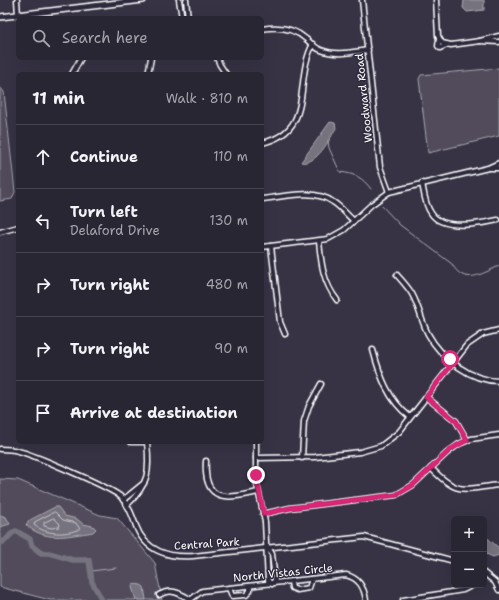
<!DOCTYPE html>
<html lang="en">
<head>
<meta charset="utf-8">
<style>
  body { margin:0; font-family:"Shantell Sans",sans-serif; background:#312e3c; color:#f1f3f6 }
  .controls { position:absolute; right:12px; bottom:12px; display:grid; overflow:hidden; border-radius:6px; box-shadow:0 4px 16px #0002 }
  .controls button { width:36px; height:36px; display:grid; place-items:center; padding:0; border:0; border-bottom:1px solid #45434f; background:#292634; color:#f1f3f6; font:20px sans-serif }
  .stop { position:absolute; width:12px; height:12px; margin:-9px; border:3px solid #db2777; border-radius:50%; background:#fff }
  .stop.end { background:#db2777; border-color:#fff; box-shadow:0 1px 4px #0008 }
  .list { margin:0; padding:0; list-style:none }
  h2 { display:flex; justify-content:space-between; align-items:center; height:52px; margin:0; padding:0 16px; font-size:17px }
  h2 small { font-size:13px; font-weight:400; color:#a5a5ac }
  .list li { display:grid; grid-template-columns:26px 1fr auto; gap:12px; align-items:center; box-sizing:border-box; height:64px; padding:0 16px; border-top:1px solid #45434f }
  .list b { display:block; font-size:15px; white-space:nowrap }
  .list p { margin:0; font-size:13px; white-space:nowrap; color:#a5a5ac }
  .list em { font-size:13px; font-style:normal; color:#a5a5ac }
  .icon { flex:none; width:22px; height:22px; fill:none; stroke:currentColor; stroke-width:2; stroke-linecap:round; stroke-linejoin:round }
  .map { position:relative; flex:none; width:499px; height:600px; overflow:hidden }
  .search { position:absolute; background:#292634; box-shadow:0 4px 16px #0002; left:16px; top:16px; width:248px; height:44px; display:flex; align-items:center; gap:10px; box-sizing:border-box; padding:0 14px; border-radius:6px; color:#a5a5ac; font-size:15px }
  .panel { position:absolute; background:#292634; box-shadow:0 4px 16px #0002; left:16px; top:72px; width:248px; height:372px; border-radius:6px }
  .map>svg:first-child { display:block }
  .green { fill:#514c5c; stroke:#a8a6ae }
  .water { fill:#76737f; stroke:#adabb2 }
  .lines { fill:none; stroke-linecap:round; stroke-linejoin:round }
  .shore { stroke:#c8c7cc; stroke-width:1 }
  .stream { stroke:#adabb2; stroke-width:1 }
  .river { stroke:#76737f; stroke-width:5.5 }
  .minor-casing { stroke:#fff; stroke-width:7 }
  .major-casing { stroke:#fff; stroke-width:8 }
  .minor { stroke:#2f2a3d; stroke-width:4 }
  .major { stroke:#2f2a3d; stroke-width:5 }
  .route { stroke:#db2777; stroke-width:5 }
  .labels { text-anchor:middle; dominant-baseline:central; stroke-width:3; stroke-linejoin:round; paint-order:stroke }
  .street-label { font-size:11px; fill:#fff; stroke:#2f2a3d }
</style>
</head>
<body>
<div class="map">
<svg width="499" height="600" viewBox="0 0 499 600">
  <rect width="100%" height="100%" fill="#373345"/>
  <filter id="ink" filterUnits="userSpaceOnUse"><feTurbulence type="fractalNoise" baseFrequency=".025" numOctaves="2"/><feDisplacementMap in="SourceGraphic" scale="8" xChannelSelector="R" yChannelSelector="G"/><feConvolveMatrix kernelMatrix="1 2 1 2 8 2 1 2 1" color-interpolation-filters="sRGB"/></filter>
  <g filter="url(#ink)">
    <g class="green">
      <path d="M499 68V136L428 153 419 79 421 75Z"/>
      <path d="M0 87 4 92 15 192 12 199 0 201Z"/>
      <path d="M0 479 18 480 100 515 117 518 155 563 162 600H50L0 587Z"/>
    </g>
    <g class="water">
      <path d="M464 0H484V10L467 12 463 8Z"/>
      <path d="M330 122 335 123 336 128C330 139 316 166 301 162Z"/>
      <path d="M55 507H58L65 516 77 519 83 524 93 526 96 529 93 532 88 533C64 536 46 542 26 525L30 520Z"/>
      <path d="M0 515 6 517 10 524 0 527Z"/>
      <path d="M484 535 499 548V555L493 557 484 553Z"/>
      <path d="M133 584 141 585 144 587 146 600H136L132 587Z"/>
    </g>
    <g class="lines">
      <g class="shore">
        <path d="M55 512 63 520 76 523 80 529C65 535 47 535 34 525L35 522Z"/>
        <path d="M54 518 60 524 59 527 51 528 44 526V523Z"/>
      </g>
      <g class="stream">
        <path d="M328 140 329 148 340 172C355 174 362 177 371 189"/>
        <path d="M382 206 400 225 452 264C464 286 481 274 499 266"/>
        <path d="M91 571 116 568"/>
      </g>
      <path class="river" d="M0 543C8 542 9 533 16 531L30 539 32 546 41 553H49L73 560H89L92 582 102 600"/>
      <defs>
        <g id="minor">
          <path d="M17 0 18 15"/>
          <path d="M179 0 182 18"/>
          <path d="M186 0 188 18"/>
          <path d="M362 0 380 167 389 192"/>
          <path d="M436 0 438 36 442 43 451 45 480 41"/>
          <path d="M262 29C278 26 293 27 306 39 311 43 315 48 321 50 336 56 352 52 368 50"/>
          <path d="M499 36 480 41 499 42"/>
          <path d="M439 39 438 46 440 48 447 45"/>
          <path d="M217 58 220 65 226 74"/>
          <path d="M72 74 81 58"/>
          <path d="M148 74 151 58"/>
          <path d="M262 143C316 131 293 81 313 44"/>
          <path d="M490 168H499"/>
          <path d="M422 183C424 193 425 205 431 213 442 231 480 224 498 220"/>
          <path d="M262 199C284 197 313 188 333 202 341 207 347 215 354 221"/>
          <path d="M0 232 18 227"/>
          <path d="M319 241C321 263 323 282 337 300"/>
          <path d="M271 246 280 322 285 334"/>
          <path d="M262 247 328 239 344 230 371 205 389 192 488 168 499 163"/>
          <path d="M397 275C402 281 408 287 412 294 419 306 421 321 428 334 441 358 471 381 499 381"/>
          <path d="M373 350C380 376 388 400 410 417"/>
          <path d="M426 397 456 421 467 440"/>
          <path d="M131 442H146"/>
          <path d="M256 442V480L265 522 268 581 272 584 275 580 272 554 268 547"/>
          <path d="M0 449C6 449 12 449 18 451 32 454 112 488 121 497 129 506 132 515 136 526 145 551 169 558 193 556L364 537 454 561"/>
          <path d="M256 458 315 457 360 452 381 446 399 432 467 345 483 334 499 330"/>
          <path d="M302 458 304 421 309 406 321 384"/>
          <path d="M206 461C203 503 227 499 258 492"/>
          <path d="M431 468C458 496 463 489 499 485"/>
          <path d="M123 500 144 483"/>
          <path d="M127 505C149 484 150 471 147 442"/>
          <path d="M263 514 290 508 396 495 413 485 447 453 459 444 471 439 499 435"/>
          <path d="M484 573 495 582 499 590"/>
          <path d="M291 582 292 588 297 590 309 588 312 579"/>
          <path d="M229 588 232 596 246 595 250 591V586"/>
          <path d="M159 595C171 588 179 593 190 599"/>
          <path d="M190 600 202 591 346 575C359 578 364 587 366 600"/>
          <path d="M403 600 463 590 473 585"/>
        </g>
        <path id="major" d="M0 17 143 0"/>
      </defs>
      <use href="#minor" class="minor-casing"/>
      <use href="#major" class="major-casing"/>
      <use href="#minor" class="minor"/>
      <use href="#major" class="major"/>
    </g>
  </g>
  <g class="lines" filter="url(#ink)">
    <path class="route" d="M256 475 264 514 290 508 396 495 413 485 451 449 467 440 456 421 426 397 454 362 450 359"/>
  </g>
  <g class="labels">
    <g class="street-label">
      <text transform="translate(364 98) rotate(-96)">Woodward Road</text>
      <text transform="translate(207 544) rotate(-4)">Central Park</text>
      <text transform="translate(283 573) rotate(-6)">North Vistas Circle</text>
    </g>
  </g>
</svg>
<div class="controls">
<button>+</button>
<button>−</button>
</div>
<div class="stop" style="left:450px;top:359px"></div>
<div class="stop end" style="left:256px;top:475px"></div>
<div class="search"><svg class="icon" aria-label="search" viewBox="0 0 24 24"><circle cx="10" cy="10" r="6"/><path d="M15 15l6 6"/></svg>Search here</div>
<section class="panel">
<h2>11 min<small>Walk · 810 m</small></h2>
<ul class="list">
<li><svg class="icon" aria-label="ahead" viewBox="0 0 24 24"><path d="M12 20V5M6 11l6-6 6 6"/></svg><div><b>Continue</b></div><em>110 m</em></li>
<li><svg class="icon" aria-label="left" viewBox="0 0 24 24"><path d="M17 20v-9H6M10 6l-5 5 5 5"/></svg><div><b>Turn left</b><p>Delaford Drive</p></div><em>130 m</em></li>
<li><svg class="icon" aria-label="right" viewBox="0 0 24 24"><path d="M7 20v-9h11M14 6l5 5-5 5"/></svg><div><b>Turn right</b></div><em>480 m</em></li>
<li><svg class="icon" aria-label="right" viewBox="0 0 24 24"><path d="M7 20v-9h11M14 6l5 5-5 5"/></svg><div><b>Turn right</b></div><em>90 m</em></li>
<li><svg class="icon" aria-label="arrive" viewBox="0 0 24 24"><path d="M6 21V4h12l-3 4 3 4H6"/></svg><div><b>Arrive at destination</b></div></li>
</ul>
</section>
</div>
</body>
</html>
